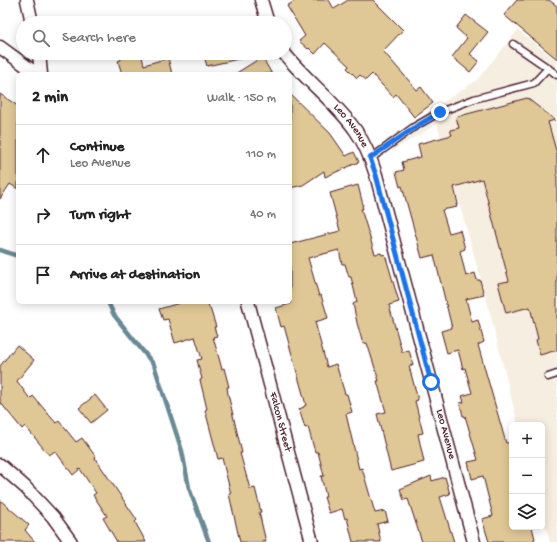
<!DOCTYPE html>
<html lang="en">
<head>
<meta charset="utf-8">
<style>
  body { margin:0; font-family:"Gochi Hand",sans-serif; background:#f2f2f2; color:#222 }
  .controls { position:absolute; right:12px; bottom:12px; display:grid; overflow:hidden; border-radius:6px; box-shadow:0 2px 10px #0003 }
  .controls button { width:36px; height:36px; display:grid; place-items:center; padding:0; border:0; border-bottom:1px solid #e0e0e0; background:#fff; color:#222; font:20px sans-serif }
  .stop { position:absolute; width:12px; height:12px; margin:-9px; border:3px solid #1a73e8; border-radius:50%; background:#fff }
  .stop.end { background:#1a73e8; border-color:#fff; box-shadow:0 1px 4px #0008 }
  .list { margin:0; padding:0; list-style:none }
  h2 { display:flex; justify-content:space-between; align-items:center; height:52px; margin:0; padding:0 16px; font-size:17px }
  h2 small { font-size:13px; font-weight:400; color:#767676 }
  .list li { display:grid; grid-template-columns:26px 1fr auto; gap:12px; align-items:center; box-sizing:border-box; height:60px; padding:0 16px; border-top:1px solid #e0e0e0 }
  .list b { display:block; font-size:15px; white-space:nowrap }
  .list p { margin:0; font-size:13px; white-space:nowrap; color:#767676 }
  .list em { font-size:13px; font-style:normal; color:#767676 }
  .icon { flex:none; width:22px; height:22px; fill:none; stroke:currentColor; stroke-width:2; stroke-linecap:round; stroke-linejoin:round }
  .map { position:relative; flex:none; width:557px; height:542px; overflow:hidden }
  .search { position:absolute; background:#fff; box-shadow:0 2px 10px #0003; left:16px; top:16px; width:276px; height:44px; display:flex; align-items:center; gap:10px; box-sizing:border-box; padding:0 14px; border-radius:22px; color:#767676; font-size:15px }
  .panel { position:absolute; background:#fff; box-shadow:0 2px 10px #0003; left:16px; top:72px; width:276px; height:232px; border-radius:6px }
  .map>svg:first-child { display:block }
  .built { fill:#f6eee0 }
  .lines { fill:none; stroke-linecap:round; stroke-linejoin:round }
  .stream { stroke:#6a8995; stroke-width:4.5 }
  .building { fill:#e0c796; stroke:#4a1f2b }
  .service-casing { stroke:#4a1f2b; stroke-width:9 }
  .minor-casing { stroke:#4a1f2b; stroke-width:15 }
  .service { stroke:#fff; stroke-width:6 }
  .minor { stroke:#fff; stroke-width:12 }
  .route { stroke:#1a73e8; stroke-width:5 }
  .labels { text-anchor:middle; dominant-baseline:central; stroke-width:4; stroke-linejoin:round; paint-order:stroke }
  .street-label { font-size:11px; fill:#4a1f2b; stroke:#fff }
</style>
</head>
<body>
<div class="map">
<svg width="557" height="542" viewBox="0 0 557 542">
  <rect width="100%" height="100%" fill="#fff"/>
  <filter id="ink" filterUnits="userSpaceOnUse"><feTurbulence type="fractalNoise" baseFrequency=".025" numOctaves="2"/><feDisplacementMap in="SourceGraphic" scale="8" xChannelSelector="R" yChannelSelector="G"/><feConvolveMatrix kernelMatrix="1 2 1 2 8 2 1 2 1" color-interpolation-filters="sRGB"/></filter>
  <g filter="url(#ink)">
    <path class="built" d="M518 30 557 61V542H550L542 513V425H518L487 301 437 124 392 151 386 140 477 80Z"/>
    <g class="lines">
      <g class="stream">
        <path d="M0 250 18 256"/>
        <path d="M108 302 114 315 154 365 182 451 189 488 209 542"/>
      </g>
    </g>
    <g class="building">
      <path d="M296 0H329L334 9 348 0H373L403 30 383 51 417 90 421 87 433 103 414 117 396 94 393 97 372 74 366 80 360 75 357 78 347 68 349 66 325 43 315 54 309 48 308 49 299 41 305 36 287 6Z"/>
      <path d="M517 0H549L557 6V59L504 15Z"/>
      <path d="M466 15 488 32 470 54 479 61 470 72 452 57 467 38 456 28Z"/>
      <path d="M119 53H141L144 65 168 58 172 74H122L118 61 121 60Z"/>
      <path d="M203 53H242L243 58 207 66Z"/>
      <path d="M262 57 272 74H235Z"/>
      <path d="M0 94 18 106V189L10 184 0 199Z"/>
      <path d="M290 94 330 133 346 156 354 152 359 162 325 177 324 171 303 185 290 188Z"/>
      <path d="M527 98 555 120 548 122 557 154V350L540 355 536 340 538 339 530 307 506 313 498 283 509 281 482 179 454 187 458 204H456L457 207 442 210 449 233 460 230 465 249 460 251 466 276 475 273 477 280H480L484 295 466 299 472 322 478 320 484 342 478 345 506 443 512 442V527H532L535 539 533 540 534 542H489L482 519 493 516 483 476 472 479 468 462 478 460 465 416H463L460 403 464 402 462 396 472 393 465 368 463 369 458 350 447 353 441 331 452 328 434 255 422 258 402 186 400 187 396 172 404 170 402 162 421 157 418 144 452 135 450 130 459 128 456 117Z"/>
      <path d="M358 185 363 205H362L363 209H361L375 254 381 253 382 255 385 254 399 302 389 305 402 352 409 350 413 365 409 366 418 400 415 401 423 433 418 434 424 462 391 471 377 414 386 412 377 381H379L367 343 363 344 357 323 353 304 357 302 351 277H349L345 264H342L339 250 308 258 319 296 321 295 328 318 315 322 327 367 336 364 345 394H347L352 412 346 414 359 469 362 468 375 513 385 511 388 521 377 524 381 542H353L347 518 345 519 342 509 329 513 324 497H326L321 476H324L318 452H315L308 427 305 428 299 409 304 407V406L306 405 284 326 281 327 276 308 290 304V244L340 231 330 193Z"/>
      <path d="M183 302H208L209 308H210L216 327H214L217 336 213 337 222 369 224 368 229 387H227L228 394 242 453H240L250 489 255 488 261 512H259L266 542H240L229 494H231L222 458 218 459 205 410 207 409 200 380 202 379 197 360 202 359 195 337 175 343 168 319 163 320 159 309Z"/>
      <path d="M17 345 34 360 17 381 30 399 33 396 56 423 59 421 76 442 82 438 96 457 95 458 137 520 135 522 146 542H117L103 518 107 516 93 495 96 493 80 469 73 475 55 451 49 455 25 426 22 429 0 402V366Z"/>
      <path d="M95 395 107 410 91 423 79 408Z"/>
      <path d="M431 476 432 481 445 477 450 494 440 497 454 542H422L408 499 404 500 400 489Z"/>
      <path d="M0 500 29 525 25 530 35 542H0Z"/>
    </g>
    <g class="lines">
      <defs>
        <g id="service">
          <path d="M513 44 548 68"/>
          <path d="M370 159 414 127 440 112 474 99 534 83 548 68 557 75"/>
          <path d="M548 377 557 374"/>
        </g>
        <g id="minor">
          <path d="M27 0 32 23"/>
          <path d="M261 0 268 23"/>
          <path d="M0 47 37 74"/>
          <path d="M39 53 41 74"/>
          <path id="s1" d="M284 53C306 81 336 102 356 131 365 144 371 159 376 175L474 542"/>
          <path id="s2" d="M248 302 312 542"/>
          <path d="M0 465 25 487 53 517 71 542"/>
        </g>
      </defs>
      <use href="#service" class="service-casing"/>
      <use href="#minor" class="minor-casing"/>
      <use href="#service" class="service"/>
      <use href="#minor" class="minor"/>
    </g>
  </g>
  <g class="lines" filter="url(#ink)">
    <path class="route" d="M431 382 376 175 370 158 414 128 440 112"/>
  </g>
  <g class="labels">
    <g class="street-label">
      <text stroke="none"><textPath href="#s1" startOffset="99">Leo Avenue</textPath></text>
      <text stroke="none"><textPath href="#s2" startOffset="124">Falcon Street</textPath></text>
      <text stroke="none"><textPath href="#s1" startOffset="423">Leo Avenue</textPath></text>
    </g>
  </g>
</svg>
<div class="controls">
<button>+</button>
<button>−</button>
<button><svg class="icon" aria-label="layers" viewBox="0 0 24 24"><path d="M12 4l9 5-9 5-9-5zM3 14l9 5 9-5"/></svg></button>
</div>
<div class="stop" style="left:431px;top:382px"></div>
<div class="stop end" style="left:440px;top:112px"></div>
<div class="search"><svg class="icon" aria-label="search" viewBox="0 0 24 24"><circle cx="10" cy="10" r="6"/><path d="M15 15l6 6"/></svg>Search here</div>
<section class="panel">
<h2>2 min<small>Walk · 150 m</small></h2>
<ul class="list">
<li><svg class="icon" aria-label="ahead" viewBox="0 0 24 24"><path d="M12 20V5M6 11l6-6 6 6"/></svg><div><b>Continue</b><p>Leo Avenue</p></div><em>110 m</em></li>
<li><svg class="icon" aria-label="right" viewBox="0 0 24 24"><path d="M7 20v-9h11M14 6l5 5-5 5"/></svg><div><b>Turn right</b></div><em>40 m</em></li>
<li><svg class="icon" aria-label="arrive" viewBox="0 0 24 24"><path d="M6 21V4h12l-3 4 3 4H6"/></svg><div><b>Arrive at destination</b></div></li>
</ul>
</section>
</div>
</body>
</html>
